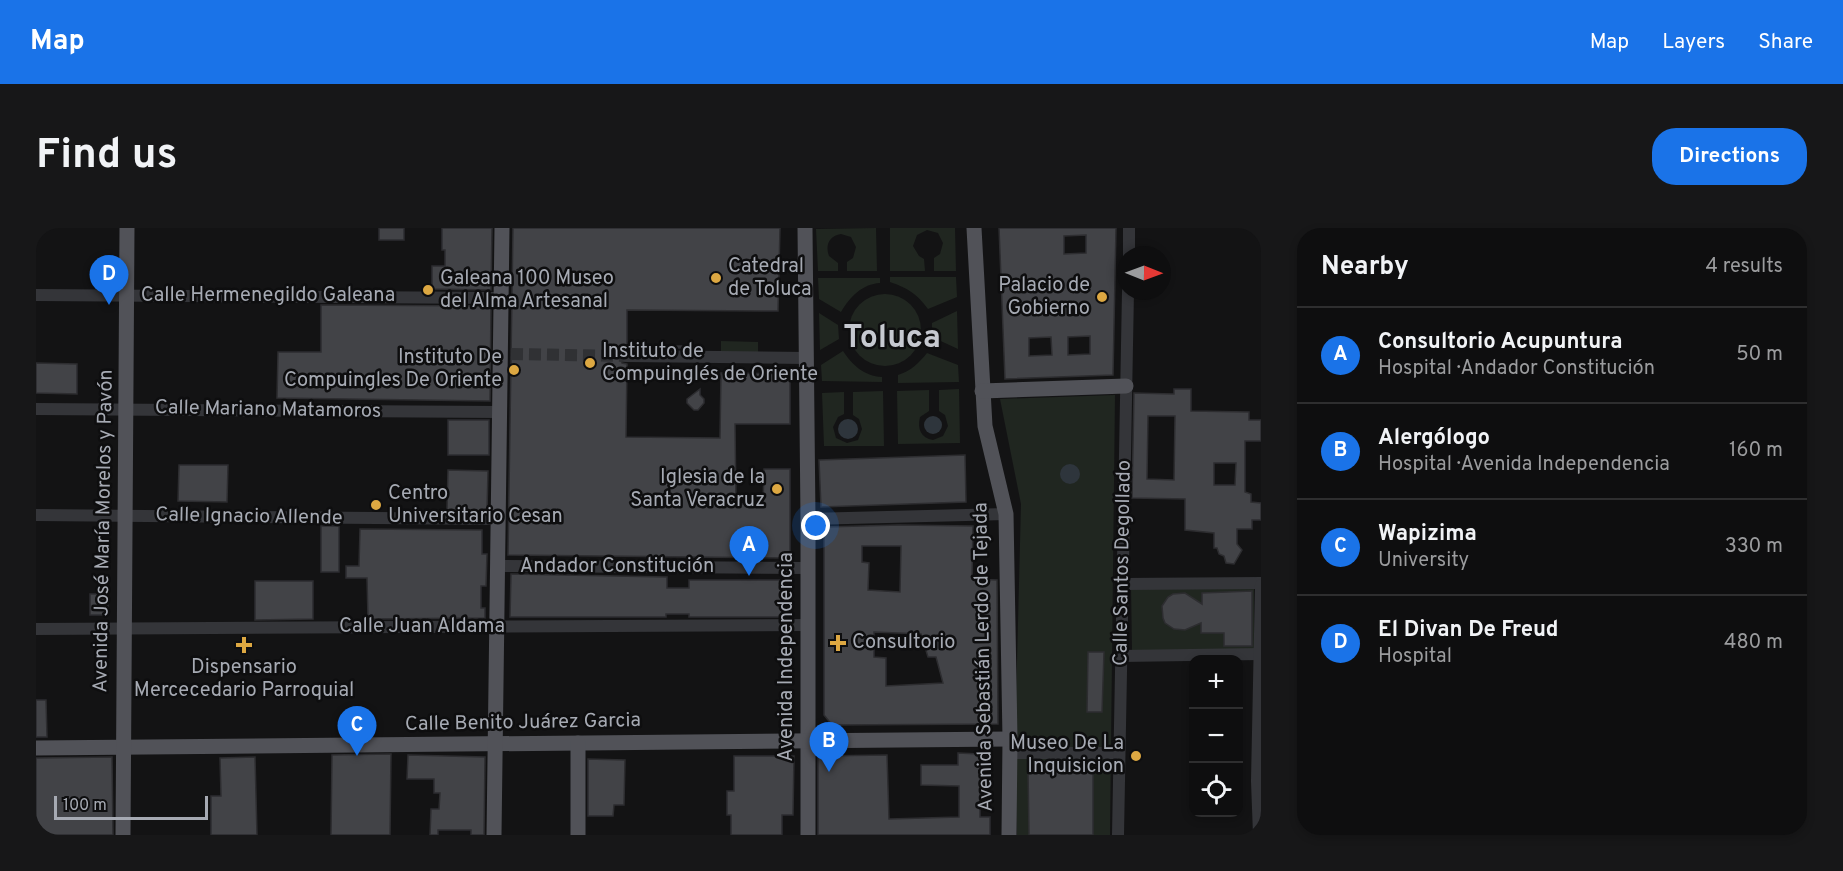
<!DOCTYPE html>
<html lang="en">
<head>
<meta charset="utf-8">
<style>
  body { margin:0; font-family:Overpass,sans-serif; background:#171718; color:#f1f3f6 }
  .controls { position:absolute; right:18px; bottom:18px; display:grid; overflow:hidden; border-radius:12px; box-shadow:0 3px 9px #0003 }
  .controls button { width:54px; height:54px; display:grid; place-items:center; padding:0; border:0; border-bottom:2px solid #2e2e2f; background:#0e0e0f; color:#f1f3f6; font:30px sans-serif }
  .compass { position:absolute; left:1081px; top:18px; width:54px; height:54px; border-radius:50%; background:#0e0e0f; box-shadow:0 3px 9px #0003; rotate:91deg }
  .scale { position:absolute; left:18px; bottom:15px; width:154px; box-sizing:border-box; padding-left:6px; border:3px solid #a6aab3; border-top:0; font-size:16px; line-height:21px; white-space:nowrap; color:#a6aab3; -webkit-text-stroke:4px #0e0e0f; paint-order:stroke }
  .you { position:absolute; left:780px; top:298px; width:21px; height:21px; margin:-15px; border:4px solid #fff; border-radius:50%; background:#1a73e8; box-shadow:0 0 0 9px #1a73e833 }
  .badge { display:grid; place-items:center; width:39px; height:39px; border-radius:50%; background:#1a73e8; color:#fff; font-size:20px; font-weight:700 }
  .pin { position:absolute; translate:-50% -50px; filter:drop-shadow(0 2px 3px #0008) }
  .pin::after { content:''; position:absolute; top:32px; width:21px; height:18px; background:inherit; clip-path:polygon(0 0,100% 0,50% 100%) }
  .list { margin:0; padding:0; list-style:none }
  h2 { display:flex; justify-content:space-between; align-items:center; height:78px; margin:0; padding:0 24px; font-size:26px }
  h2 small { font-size:20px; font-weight:400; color:#9b9c9e }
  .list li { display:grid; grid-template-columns:39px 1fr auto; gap:18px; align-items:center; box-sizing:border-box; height:96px; padding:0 24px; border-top:2px solid #2e2e2f }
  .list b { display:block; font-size:22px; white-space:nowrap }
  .list p { margin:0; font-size:20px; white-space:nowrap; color:#9b9c9e }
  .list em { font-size:20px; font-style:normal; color:#9b9c9e }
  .icon { flex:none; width:33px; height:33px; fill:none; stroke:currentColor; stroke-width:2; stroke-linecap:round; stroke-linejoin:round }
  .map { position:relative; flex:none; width:1225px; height:607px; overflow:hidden; border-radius:24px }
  header { display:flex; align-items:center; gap:36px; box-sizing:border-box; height:84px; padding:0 30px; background:#1a73e8; color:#fff }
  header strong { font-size:28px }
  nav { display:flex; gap:33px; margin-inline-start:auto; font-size:21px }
  .intro { display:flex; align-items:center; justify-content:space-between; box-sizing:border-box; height:144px; padding:0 36px }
  h1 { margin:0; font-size:42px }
  .button { padding:15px 27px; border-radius:24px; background:#1a73e8; color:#fff; font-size:21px; font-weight:700 }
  main { display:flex; gap:36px; padding:0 36px }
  aside { flex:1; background:#0e0e0f; border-radius:24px; box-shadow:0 3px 9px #0003 }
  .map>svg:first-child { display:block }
  .green { fill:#202620 }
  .water { fill:#2e353c }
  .building { fill:#424347; stroke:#2d2d30; stroke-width:1.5; fill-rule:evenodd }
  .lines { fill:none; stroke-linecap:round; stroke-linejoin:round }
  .minor-tunnel { stroke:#303134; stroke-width:12; stroke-dasharray:12 6; stroke-linecap:butt }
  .minor { stroke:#343539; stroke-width:12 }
  .major { stroke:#515258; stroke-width:15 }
  .poi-dot { fill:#dda842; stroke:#0e0e0f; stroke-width:2 }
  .labels { text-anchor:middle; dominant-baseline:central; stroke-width:5; stroke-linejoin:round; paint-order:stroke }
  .poi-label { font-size:20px; fill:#a6aab3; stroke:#0e0e0f; text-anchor:start }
  .street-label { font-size:20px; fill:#a6aab3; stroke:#0e0e0f }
  .town-label { font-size:32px; font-weight:bold; fill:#c6c9d0; stroke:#0e0e0f }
</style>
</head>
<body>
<header>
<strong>Map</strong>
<nav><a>Map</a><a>Layers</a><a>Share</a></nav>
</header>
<div class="intro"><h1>Find us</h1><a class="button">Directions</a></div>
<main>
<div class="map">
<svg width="1225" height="607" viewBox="0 0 1225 607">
  <rect width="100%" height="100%" fill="#131314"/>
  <g class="green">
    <path d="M840 0 841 43H811V34L817 30 820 19 815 9 805 6C793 8 789 17 793 28L802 35V43H782L780 1Z"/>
    <path d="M854 0H919L920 43H898V30L904 26 907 15 902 5 891 2 881 7 877 18 883 28 888 31 889 43H854Z"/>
    <path d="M854 49H920L921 69 892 81C881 66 872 60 854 54Z"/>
    <path d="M782 50H844V55C826 56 814 69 805 84L783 71Z"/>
    <circle cx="849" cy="102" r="36"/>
    <path d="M921 83 922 121 896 109V95Z"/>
    <path d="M783 85 802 97 803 111 784 122Z"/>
    <path d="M685 113 722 114V127L685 126Z"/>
    <path d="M807 123C816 137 828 148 846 149V154L786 153 785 137Z"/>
    <path d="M891 125 922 137 923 154 862 155V147C875 143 883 135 891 125Z"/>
    <path d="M923 161 924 215 862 216 861 163 893 162V183L884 189C881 201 885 210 897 212L907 208 912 198 909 187 903 183V162Z"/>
    <path d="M847 163 848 218H788L786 165 808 164V186L802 189 797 199 800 210 811 215 822 212 826 201 823 191 817 187V164Z"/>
    <path d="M1079 167 1074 607H981L979 513 985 276 964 171Z"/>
    <path d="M1218 358V422H1096L1095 359Z"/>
  </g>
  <g class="water">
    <circle cx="897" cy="197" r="9"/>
    <circle cx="812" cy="201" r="10"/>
    <circle cx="1034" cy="246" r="10"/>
  </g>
  <g class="building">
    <rect x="343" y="0" width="25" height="12"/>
    <path d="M406 0H456L455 62 396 61V38H409V22H406Z"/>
    <path d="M477 0H744L742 83 591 82V117L649 118V120H591L584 123 583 128 586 135 591 136 590 209 684 210 685 145 754 146V196H699L700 276H727L728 241H754V330L472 327Z"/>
    <path d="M963 0H1080L1077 147 969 151ZM1050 7V25L1028 26V8ZM1054 108V126L1032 127V109ZM1015 109 1016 127 993 128V110Z"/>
    <path d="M285 77 455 78 454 173 241 170 242 124H285Z"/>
    <path d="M0 135 41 136V166L0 165Z"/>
    <path d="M664 161V167L668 171V175L662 182H658L651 175V171Z"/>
    <path d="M1138 161H1155V183L1213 184V192H1225V213H1209V264L1215 266V274L1225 275V292H1216V301H1201V316L1206 322 1198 336 1190 335 1188 328 1183 326 1181 320H1178V305L1149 302V271L1096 270 1098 165 1138 166ZM1112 188H1139L1138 252 1111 251ZM1178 235H1200L1199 257H1178Z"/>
    <rect x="412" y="192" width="41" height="35"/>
    <path d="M929 227 930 274 785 279 783 232Z"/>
    <path d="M143 237H192L191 274 142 273Z"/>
    <path d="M412 242 452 243 451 283 411 282Z"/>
    <path d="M863 297 937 298 936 351 961 352 962 496 796 497 788 487V299ZM826 318H865L864 364 832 362 833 335 826 334ZM838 404 885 406 892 429H900L907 455 850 458V430L838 429Z"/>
    <rect x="285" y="298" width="18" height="46"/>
    <path d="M324 301 446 302V326H451L450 358H445V380H449V390L332 391 331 350H310V338H323Z"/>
    <path d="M475 346 631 349V360H653V352H753V389H653V386H630V389H474Z"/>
    <path d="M219 353H277V391L219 392Z"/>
    <path d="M1216 363V418H1188V405H1165V395L1149 402 1138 401 1129 395 1127 390 1126 378 1132 369 1137 366 1149 365 1166 376V365Z"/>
    <rect x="54" y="366" width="18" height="21"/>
    <path d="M1052 424H1068L1066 484H1051Z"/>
    <path d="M0 472H10L11 509H0Z"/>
    <path d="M922 525 944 526V536L955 537V558H944V589H954V607H782V528L851 527 853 591 923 589V558L885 557V537H922Z"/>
    <path d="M355 526 354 607H295L296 527Z"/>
    <path d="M372 527 449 529 448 607H435V602H402V607H394L395 581H403L404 565H398V551H371Z"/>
    <path d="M698 528H758L757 587H746V607H695V587H691V563H698Z"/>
    <path d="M76 529 77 607H0V530Z"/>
    <path d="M219 529 221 607H175V568H185L184 530Z"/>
    <path d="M552 531 589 532 588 577H578L577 588H552Z"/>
    <path d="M1057 540V607H993L992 541Z"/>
  </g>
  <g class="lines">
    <path class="minor-tunnel" d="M475 126 591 128"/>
    <g class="minor">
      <path d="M1093 27V0"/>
      <path d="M0 67 465 70"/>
      <path d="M591 128 771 130"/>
      <path d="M0 181 464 184"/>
      <path d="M0 287 462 291"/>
      <path d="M772 291 970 286"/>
      <path d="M462 338 772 340"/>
      <path d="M1087 356 1225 355"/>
      <path d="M0 401 771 397"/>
      <path d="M1085 428 1224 426"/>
      <path d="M974 525H1083"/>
      <path d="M1082 607 1092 63"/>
      <path d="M1223 607 1221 553 1225 357"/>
    </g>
    <g class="major">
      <path d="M769 0 772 291V607"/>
      <path d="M938 0 949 198 970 286 974 511 973 607"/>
      <path d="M946 163 1090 158"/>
      <path d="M0 520 974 511"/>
      <path d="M87 607 91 0"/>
      <path d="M458 607 466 0"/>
      <path d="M542 607V515"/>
    </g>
  </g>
  <g class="poi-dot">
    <circle cx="680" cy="50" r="6"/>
    <circle cx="392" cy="62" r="6"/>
    <circle cx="1066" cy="69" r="6"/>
    <circle cx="554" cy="135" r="6"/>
    <circle cx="478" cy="142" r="6"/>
    <circle cx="741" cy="261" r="6"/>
    <circle cx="340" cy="277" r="6"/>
    <path d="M799 406h6v6h6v6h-6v6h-6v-6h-6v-6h6z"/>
    <path d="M205 408h6v6h6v6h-6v6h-6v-6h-6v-6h6z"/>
    <circle cx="1100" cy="528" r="6"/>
  </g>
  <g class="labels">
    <g class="poi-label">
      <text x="692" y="39">Catedral<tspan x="692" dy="23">de Toluca</tspan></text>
      <text x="404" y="51">Galeana 100 Museo<tspan x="404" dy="23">del Alma Artesanal</tspan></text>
      <text x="1054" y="58" text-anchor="end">Palacio de<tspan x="1054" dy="23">Gobierno</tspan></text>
      <text x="566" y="124">Instituto de<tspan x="566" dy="23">Compuinglés de Oriente</tspan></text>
      <text x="466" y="130" text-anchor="end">Instituto De<tspan x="466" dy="23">Compuingles De Oriente</tspan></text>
      <text x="729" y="250" text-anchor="end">Iglesia de la<tspan x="729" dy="23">Santa Veracruz</tspan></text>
      <text x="352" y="266">Centro<tspan x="352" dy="23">Universitario Cesan</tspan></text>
      <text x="816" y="415">Consultorio</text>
      <text x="208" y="440" text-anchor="middle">Dispensario<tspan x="208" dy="23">Mercecedario Parroquial</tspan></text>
      <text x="1088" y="516" text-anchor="end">Museo De La<tspan x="1088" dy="23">Inquisicion</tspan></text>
    </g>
    <g class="street-label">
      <text x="232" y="68">Calle Hermenegildo Galeana</text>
      <text transform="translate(232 182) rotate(1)">Calle Mariano Matamoros</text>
      <text transform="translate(213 289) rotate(1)">Calle Ignacio Allende</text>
      <text transform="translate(68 303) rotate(-89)">Avenida José María Morelos y Pavón</text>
      <text transform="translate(1087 335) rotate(-89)">Calle Santos Degollado</text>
      <text x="581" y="339">Andador Constitución</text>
      <text x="386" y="399">Calle Juan Aldama</text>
      <text transform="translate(751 429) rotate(-90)">Avenida Independencia</text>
      <text transform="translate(948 429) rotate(-91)">Avenida Sebastián Lerdo de Tejada</text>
      <text transform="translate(487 495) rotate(-1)">Calle Benito Juárez Garcia</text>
    </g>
    <g class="town-label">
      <text x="856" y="111">Toluca</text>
    </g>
  </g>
</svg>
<div class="controls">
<button>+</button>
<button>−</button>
<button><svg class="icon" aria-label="locate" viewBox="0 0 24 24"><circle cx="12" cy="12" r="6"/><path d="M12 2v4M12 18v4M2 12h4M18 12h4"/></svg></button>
</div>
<svg class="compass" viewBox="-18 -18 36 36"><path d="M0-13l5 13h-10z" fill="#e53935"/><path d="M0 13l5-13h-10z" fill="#9b9c9e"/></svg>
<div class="scale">100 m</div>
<div class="you"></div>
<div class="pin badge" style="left:713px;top:348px">A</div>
<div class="pin badge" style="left:793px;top:544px">B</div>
<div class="pin badge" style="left:321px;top:528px">C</div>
<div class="pin badge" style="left:73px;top:77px">D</div>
</div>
<aside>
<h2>Nearby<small>4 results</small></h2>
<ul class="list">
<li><span class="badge">A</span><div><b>Consultorio Acupuntura</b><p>Hospital · Andador Constitución</p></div><em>50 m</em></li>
<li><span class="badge">B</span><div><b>Alergólogo</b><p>Hospital · Avenida Independencia</p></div><em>160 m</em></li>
<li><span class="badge">C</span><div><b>Wapizima</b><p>University</p></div><em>330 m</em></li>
<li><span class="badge">D</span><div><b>El Divan De Freud</b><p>Hospital</p></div><em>480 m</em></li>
</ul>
</aside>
</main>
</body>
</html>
